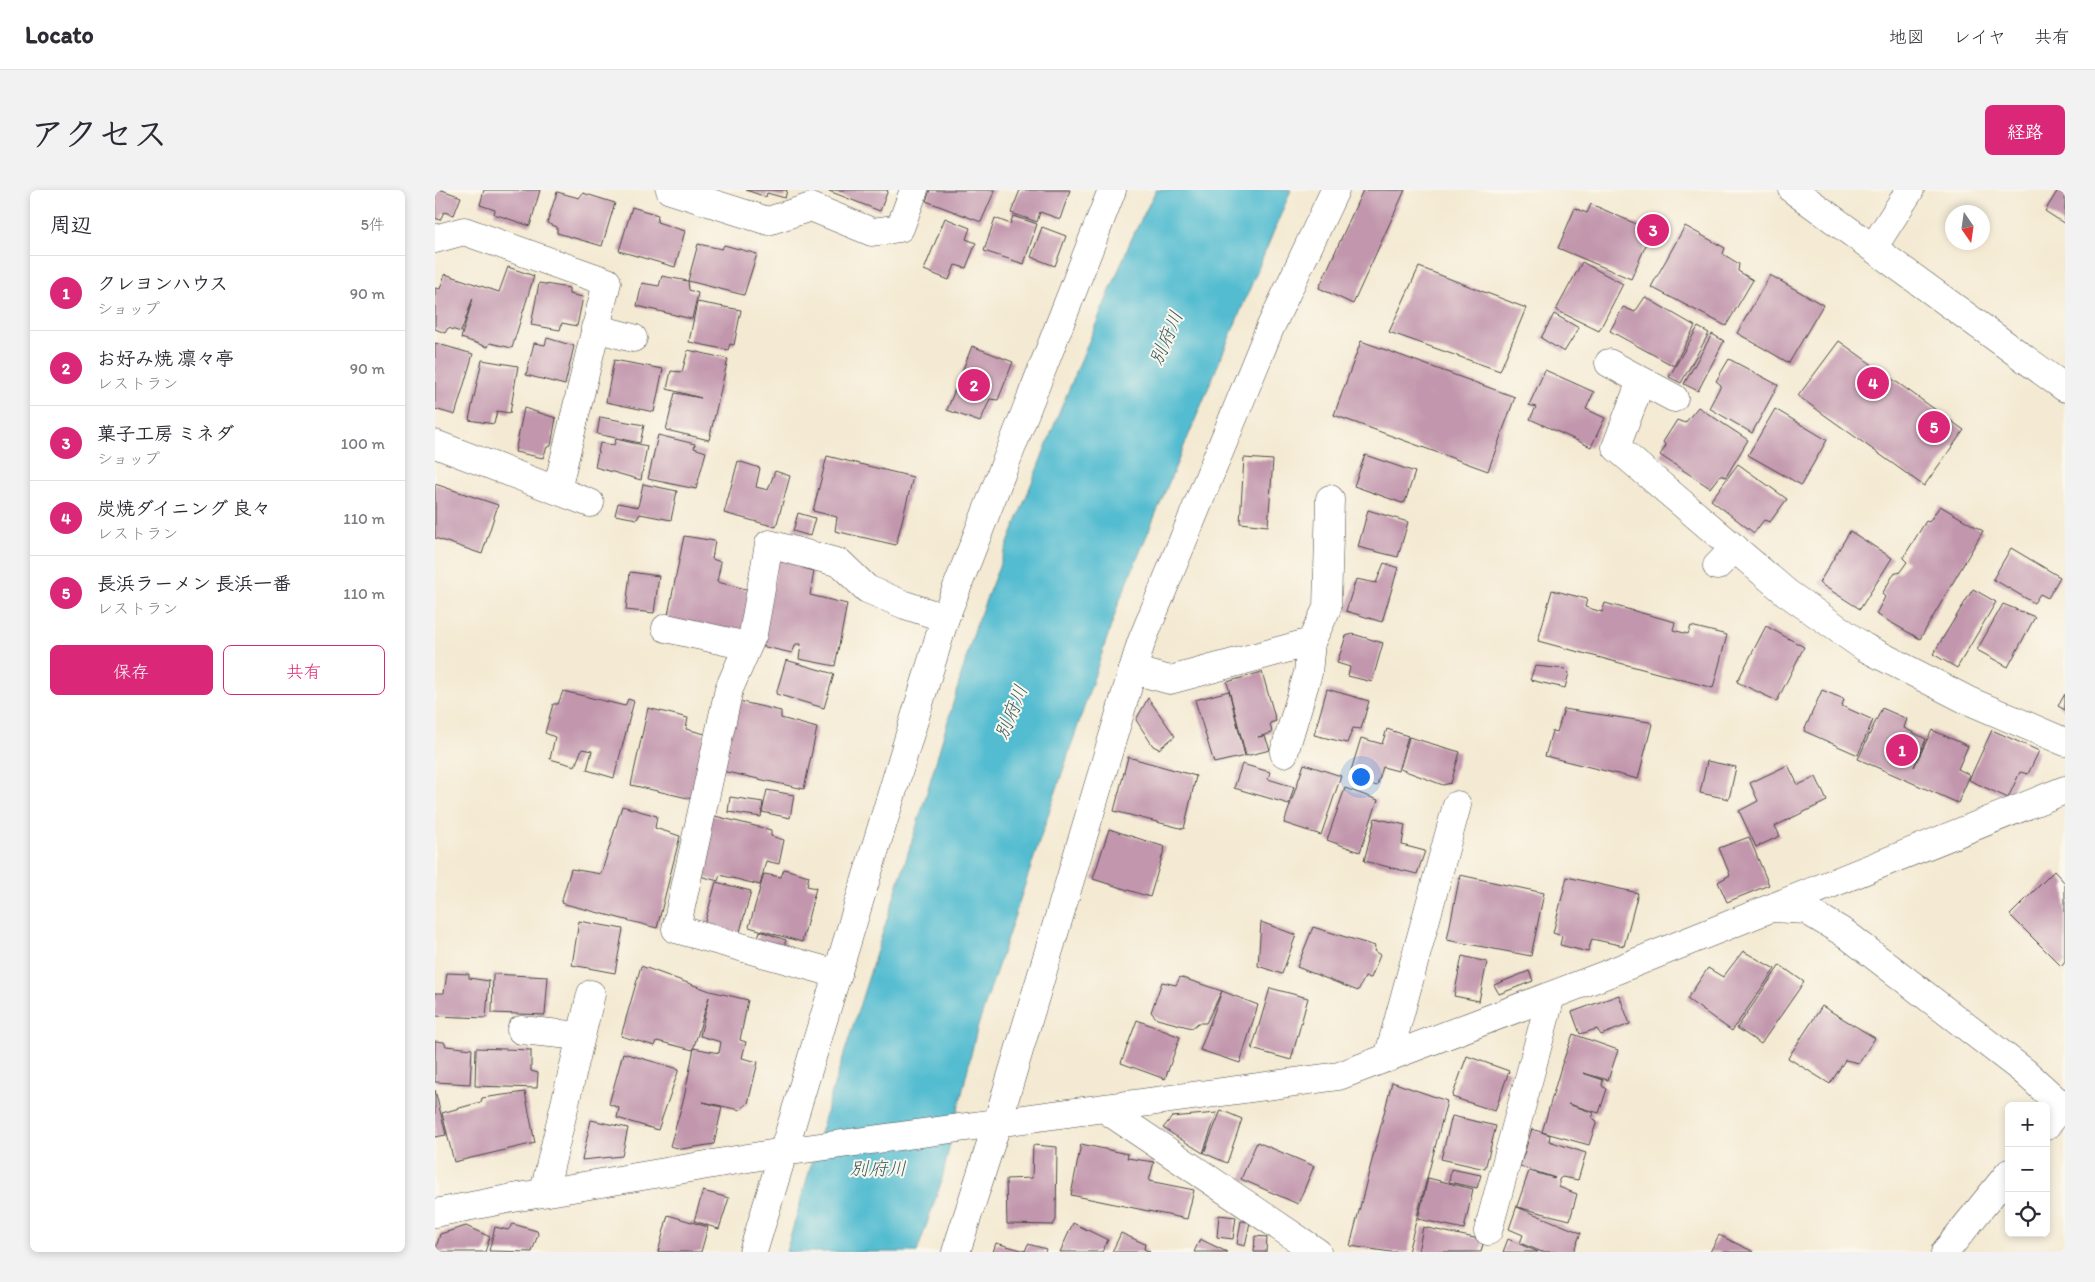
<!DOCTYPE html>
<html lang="ja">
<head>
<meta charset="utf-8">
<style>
  body { margin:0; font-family:Itim,"Klee One",sans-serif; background:#f2f2f3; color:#2b2b33 }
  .controls { position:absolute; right:15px; bottom:15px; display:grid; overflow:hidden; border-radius:8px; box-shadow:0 2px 8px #0003 }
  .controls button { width:45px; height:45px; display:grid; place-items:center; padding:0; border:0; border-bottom:1px solid #e1e1e2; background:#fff; color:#2b2b33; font:25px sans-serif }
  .compass { position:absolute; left:1510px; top:15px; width:45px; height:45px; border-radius:50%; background:#fff; box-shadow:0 2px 8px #0003; rotate:167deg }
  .you { position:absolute; left:925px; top:586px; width:18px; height:18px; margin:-12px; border:4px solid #fff; border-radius:50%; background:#1a73e8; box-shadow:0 0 0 8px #1a73e833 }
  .badge { display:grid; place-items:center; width:32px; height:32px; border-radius:50%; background:#db2777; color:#fff; font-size:16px; font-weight:700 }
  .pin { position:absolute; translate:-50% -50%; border:2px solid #fff; box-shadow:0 1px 5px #0006 }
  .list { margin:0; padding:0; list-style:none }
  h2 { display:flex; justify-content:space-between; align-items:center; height:65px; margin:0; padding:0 20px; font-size:21px }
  h2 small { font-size:16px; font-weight:400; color:#7c7c81 }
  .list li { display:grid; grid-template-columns:32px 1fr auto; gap:15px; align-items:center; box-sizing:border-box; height:75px; padding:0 20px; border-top:1px solid #e1e1e2 }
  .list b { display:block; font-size:19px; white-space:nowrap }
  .list p { margin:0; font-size:16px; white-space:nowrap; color:#7c7c81 }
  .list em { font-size:16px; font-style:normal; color:#7c7c81 }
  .actions { display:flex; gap:10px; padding:15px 20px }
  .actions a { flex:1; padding:11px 0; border:1px solid #db2777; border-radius:8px; text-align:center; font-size:18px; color:#db2777 }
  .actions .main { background:#db2777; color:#fff }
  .icon { flex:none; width:28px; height:28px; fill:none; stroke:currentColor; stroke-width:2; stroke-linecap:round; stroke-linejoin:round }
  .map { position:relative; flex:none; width:1630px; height:1062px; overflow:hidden; border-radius:8px }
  header { display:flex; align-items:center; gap:30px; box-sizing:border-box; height:70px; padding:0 25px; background:#fff; border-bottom:1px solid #e1e1e2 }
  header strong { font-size:24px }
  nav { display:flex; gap:28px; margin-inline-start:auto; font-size:18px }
  .intro { display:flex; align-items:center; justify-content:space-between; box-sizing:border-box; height:120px; padding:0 30px }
  h1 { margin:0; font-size:35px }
  .button { padding:12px 22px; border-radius:8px; background:#db2777; color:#fff; font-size:18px; font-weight:700 }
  main { display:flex; gap:30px; padding:0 30px }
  aside { flex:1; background:#fff; border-radius:8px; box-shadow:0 2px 8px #0003 }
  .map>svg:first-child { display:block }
  .water { fill:#53bcd0; stroke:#3f747e }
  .building { fill:#c297ad }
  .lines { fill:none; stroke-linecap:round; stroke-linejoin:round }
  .minor-casing { stroke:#494844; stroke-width:29 }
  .tertiary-casing { stroke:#494844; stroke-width:29 }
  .minor { stroke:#fff; stroke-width:28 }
  .tertiary { stroke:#fff; stroke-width:28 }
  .labels { text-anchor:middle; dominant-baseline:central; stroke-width:4; stroke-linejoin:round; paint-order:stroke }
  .water-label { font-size:19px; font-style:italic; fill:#395e65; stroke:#fbf7ec }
</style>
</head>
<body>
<header>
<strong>Locato</strong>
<nav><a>地図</a><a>レイヤ</a><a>共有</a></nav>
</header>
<div class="intro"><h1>アクセス</h1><a class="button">経路</a></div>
<main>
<aside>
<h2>周辺<small>5件</small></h2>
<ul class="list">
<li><span class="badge">1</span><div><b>クレヨンハウス</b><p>ショップ</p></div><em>90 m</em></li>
<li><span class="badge">2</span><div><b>お好み焼 凛々亭</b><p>レストラン</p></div><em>90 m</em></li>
<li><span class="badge">3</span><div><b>菓子工房 ミネダ</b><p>ショップ</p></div><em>100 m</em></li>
<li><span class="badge">4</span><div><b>炭焼ダイニング 良々</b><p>レストラン</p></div><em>110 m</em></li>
<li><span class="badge">5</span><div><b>長浜ラーメン 長浜一番</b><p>レストラン</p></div><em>110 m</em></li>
</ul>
<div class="actions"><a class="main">保存</a><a>共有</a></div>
</aside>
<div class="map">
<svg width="1630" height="1062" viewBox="0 0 1630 1062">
  <rect width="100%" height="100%" fill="#fbf7ec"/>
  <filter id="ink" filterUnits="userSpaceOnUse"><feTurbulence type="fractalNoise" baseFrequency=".02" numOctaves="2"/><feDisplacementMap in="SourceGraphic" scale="10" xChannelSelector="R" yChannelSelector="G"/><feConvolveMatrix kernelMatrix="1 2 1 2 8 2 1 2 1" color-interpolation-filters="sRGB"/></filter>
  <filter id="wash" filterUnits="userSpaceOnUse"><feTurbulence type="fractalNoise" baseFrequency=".0096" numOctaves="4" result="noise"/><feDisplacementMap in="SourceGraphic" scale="20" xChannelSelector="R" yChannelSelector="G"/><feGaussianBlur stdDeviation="1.12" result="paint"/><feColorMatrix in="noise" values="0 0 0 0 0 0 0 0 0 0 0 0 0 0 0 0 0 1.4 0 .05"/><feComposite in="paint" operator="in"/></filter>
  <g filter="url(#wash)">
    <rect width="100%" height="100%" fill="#f4ead3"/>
    <path class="water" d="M721 0H856L684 412 542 839 506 993 482 1062H351L397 902 487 619 541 435 624 223 696 50Z"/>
    <g id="blocks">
      <g class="building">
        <path d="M0 0H7L26 7 19 25 9 22 5 30 0 28Z"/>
        <path d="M49 0H105L95 36 59 24 60 20 45 15Z"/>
        <path d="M311 0H352L350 8 332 3 331 7Z"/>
        <path d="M394 0H453L445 21 394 1Z"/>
        <path d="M495 0H560L546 32 491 11Z"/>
        <path d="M585 0H635L625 29 605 22 602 32 576 23Z"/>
        <path d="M928 0H970L918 114 884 98Z"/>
        <path d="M1623 0H1630V34L1610 21Z"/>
        <path d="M122 2 144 8 148 3 180 13 167 56 122 43V37L112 33Z"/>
        <path d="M1156 14 1217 41 1196 89 1123 58 1140 18 1152 23Z"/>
        <path d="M197 17 223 25 222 32 250 41 240 77 184 61Z"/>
        <path d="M578 26 602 34 589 74 549 61 560 28 575 34Z"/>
        <path d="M510 28 535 38 531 49 541 53 531 78 520 75 514 90 489 80Z"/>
        <path d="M1250 36 1290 58 1288 64 1304 74 1303 81 1318 90 1291 136 1216 97Z"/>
        <path d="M607 37 631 46 620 76 596 67Z"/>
        <path d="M263 54 287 59 289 55 322 64 309 105 253 91Z"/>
        <path d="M1147 72 1188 94 1164 141 1121 120Z"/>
        <path d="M73 77 99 86 77 158 55 153 53 157 26 148 38 108 26 142 13 138 10 143 0 139V98L5 99 10 84 64 102Z"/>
        <path d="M984 77 1091 118 1065 181 954 142Z"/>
        <path d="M1335 85 1388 115 1354 173 1302 143Z"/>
        <path d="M227 86 253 91 254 100 263 103 257 129 202 116 207 93 224 96Z"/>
        <path d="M104 93 134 98V104L148 107 142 136 127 133 125 140 96 135Z"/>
        <path d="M1210 107 1260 136 1239 176 1175 141 1188 117 1200 122Z"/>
        <path d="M262 112 306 120 299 155 295 154 293 160 254 152Z"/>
        <path d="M1119 124 1144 138 1129 162 1106 148Z"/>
        <path d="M1263 137 1274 143 1246 193 1234 187Z"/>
        <path d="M1277 144 1289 151 1263 201 1249 194Z"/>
        <path d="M112 148 139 156 130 195 91 185 99 153 110 155Z"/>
        <path d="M926 151 1080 207 1053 281 899 225Z"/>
        <path d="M1404 151 1529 240 1489 296 1363 206Z"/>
        <path d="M0 153 38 164 20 225 0 219Z"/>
        <path d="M537 156 578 172 563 210 555 209 545 232 512 220Z"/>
        <path d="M253 160 293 169 274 250 231 240 240 203 266 208 232 199 236 181 247 182Z"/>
        <path d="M1294 169 1343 195 1317 243 1274 218 1286 195 1281 191Z"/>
        <path d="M47 170 83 176 75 223 62 221 59 234 34 230Z"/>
        <path d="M179 170 228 179 219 222 171 212Z"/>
        <path d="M1110 180 1159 202 1151 219 1170 228 1156 257 1095 229 1101 217 1094 215Z"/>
        <path d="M1263 217 1313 250 1291 287 1285 285 1275 298 1225 265 1231 256 1228 252 1242 230 1250 233Z"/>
        <path d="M89 218 121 228 116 256 112 257 108 268 80 262Z"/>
        <path d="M1340 219 1392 250 1366 295 1313 265Z"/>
        <path d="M165 227 209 235 205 253 162 244Z"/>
        <path d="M223 245 260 254 259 258 271 262 261 299 213 289Z"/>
        <path d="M181 249 212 256 206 290 160 277 165 253 179 255Z"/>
        <path d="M930 265 980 282 970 312 967 313 919 296Z"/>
        <path d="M392 266 478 287 461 355 400 341 402 327 378 321Z"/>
        <path d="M809 268 838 270 833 336 805 333Z"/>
        <path d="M303 271 325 278 321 297 333 300 340 281 355 286 341 337 289 323Z"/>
        <path d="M1303 274 1352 309 1335 332 1329 330 1319 343 1276 310Z"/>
        <path d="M0 294 63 315 47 364 0 348Z"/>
        <path d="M208 294 242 301 236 330 205 324 202 329 180 325 183 313 203 317Z"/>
        <path d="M1505 316 1548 341 1485 449 1441 424 1450 407 1447 404 1460 382 1464 383 1472 372 1468 368 1491 331 1494 332Z"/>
        <path d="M933 320 973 332 963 367 923 357Z"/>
        <path d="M363 323 380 328 375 346 358 341Z"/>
        <path d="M1415 341 1457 368 1425 419 1384 393Z"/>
        <path d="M249 346 280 351 277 369 286 372 282 392 315 400 310 446 232 430Z"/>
        <path d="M1576 358 1625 387 1613 408 1605 404 1599 413 1558 389Z"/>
        <path d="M344 365 368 370V378L379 381 375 405 412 414 400 476 364 469 366 454H361L357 463 326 456Z"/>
        <path d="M949 373 963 378 947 432 911 421 921 389 941 393Z"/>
        <path d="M195 382 224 386 219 423 191 420Z"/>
        <path d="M1538 399 1561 412 1522 478 1498 464Z"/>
        <path d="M1117 400 1152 409 1150 417 1167 422 1170 413 1240 432 1238 440 1253 444 1256 436 1292 445 1278 498 1103 451Z"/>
        <path d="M1568 414 1600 427 1573 477 1542 460Z"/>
        <path d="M1331 436 1369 457 1342 511 1302 492Z"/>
        <path d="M918 444 948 453 937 492 913 486 915 477 902 473 911 446Z"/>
        <path d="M351 470 399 484 389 518 341 504Z"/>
        <path d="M1100 476 1130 479 1134 483 1130 498 1095 490Z"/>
        <path d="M827 482 841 531 835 533 837 543 823 547 830 546 835 560 811 566 792 492Z"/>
        <path d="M892 499 934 511 926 539 918 538 912 553 879 545Z"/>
        <path d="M1387 500 1409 509 1407 516 1438 530 1423 565 1369 541Z"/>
        <path d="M128 501 190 516 193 509 199 511 179 588 152 580 157 561 147 559 140 576 115 569 120 547 110 543 118 514H123Z"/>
        <path d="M794 501 810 566 779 573 760 510Z"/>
        <path d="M1630 504V520L1623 516Z"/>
        <path d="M713 508 740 546 724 559 718 556 701 530Z"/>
        <path d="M303 511 346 521V528L382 538 369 599 287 581Z"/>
        <path d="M213 518 253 528 251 539 270 544 257 609 196 595Z"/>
        <path d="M1447 518 1472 529 1469 538 1491 549 1479 577 1497 540 1533 556 1523 579 1535 585 1523 613 1423 569Z"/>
        <path d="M1129 519 1214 532 1217 534 1203 589 1110 566 1117 541 1122 542Z"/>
        <path d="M952 539 973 546 963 581 948 577 942 596 914 587 926 548 947 554Z"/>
        <path d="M1557 540 1604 561 1593 584 1585 582 1573 608 1534 590Z"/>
        <path d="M974 547 1025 562 1016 593 1008 595 965 579Z"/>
        <path d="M693 567 761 586 749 639 679 621Z"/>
        <path d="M1272 571 1301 577 1294 609 1265 603Z"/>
        <path d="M807 574 835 582 833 589 859 597 854 614 799 598Z"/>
        <path d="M869 574 906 586 886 645 849 633Z"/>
        <path d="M1353 575 1363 595 1381 587 1392 611 1340 636 1345 646 1321 657 1304 621 1323 611 1315 593Z"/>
        <path d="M910 598 943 610 925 662 892 650Z"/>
        <path d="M332 600 359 605 355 628 327 622Z"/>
        <path d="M295 607 328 612 326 627 293 622Z"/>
        <path d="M187 616 222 626 220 638 245 646 222 738 126 713 136 679 166 684Z"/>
        <path d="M276 625 336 640V646L349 650 344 674 331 671 325 695 285 685 283 691 261 685Z"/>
        <path d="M940 628 970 635 967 655 990 661 982 684 929 671Z"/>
        <path d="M674 639 730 657 715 707 658 689Z"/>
        <path d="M1314 647 1334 695 1292 712 1283 692 1295 685 1284 658Z"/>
        <path d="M349 679 374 686 372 696 381 698 367 752 314 737 329 684 346 687Z"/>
        <path d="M1619 681 1630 693V771L1626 776 1575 725Z"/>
        <path d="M1025 685 1109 703 1096 766 1012 750Z"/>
        <path d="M1132 687 1203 703 1189 756 1157 749 1153 762 1125 755 1127 746 1118 743Z"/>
        <path d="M281 692 316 701 303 749 268 739Z"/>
        <path d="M144 731 188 739 180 783 137 775Z"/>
        <path d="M826 732 861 745 847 784 823 776Z"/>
        <path d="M878 737 940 756 939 761 945 765 936 788 930 787 923 801 862 777Z"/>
        <path d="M325 741 351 750 347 762 321 754Z"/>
        <path d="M1308 761 1340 779 1297 841 1252 809 1273 778 1288 787Z"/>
        <path d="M1027 766 1052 772 1044 811 1019 806Z"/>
        <path d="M1345 775 1369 792 1326 854 1302 838Z"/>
        <path d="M206 776 275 801 313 810 305 850 311 852 307 868 323 872 313 913 305 920 268 912 287 917 279 954 247 959 235 956 249 908 259 858 284 863 286 852 265 846 274 807 258 860 222 851 220 856 186 846Z"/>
        <path d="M1094 781 1098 791 1064 804 1059 795Z"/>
        <path d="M12 783 34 784V788L54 791 51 828 0 826V803H9Z"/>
        <path d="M58 784 113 787 110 825 57 823Z"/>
        <path d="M745 787 787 801 771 833H763L757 838 722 829 716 822 727 792 741 795Z"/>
        <path d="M835 798 873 808 856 870 817 859Z"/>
        <path d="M787 801 823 815 805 873 765 860Z"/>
        <path d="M1184 805 1195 834 1166 845 1162 839 1145 844 1137 822Z"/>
        <path d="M1387 816 1440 848 1424 873 1410 870 1395 894 1353 868Z"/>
        <path d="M702 830 745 847 730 889 686 873Z"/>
        <path d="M1138 844 1183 860 1173 890 1148 883 1168 890 1167 896 1172 899 1164 923 1133 914 1159 923 1157 928 1162 931 1154 955 1107 942 1126 877Z"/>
        <path d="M0 851 9 852 11 856 37 859 35 894 0 892Z"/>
        <path d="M41 858 96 860V881L103 883 102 898 40 896Z"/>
        <path d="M188 863 244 879 223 940 182 928 184 918 174 914Z"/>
        <path d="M1032 866 1074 881 1060 921 1017 907Z"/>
        <path d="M957 892 1012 911 973 1062H956L915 1056Z"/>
        <path d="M0 900 11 945 0 947Z"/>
        <path d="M90 902 100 953 19 972 7 923 46 912 47 908Z"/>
        <path d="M786 920 807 929 792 973 769 963Z"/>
        <path d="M782 923 768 963 728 938 737 927Z"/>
        <path d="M1017 926 1061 936 1050 979 1006 969Z"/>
        <path d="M156 930 193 938 187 966 147 970Z"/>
        <path d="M1097 939 1115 945 1114 951 1151 963 1143 990 1127 987 1124 989V997L1142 1004 1135 1030 1082 1017 1146 1043 1138 1062H1107L1085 1053 1088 1045 1074 1039 1094 981 1120 988 1085 976Z"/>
        <path d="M822 952 879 976 863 1014 806 989Z"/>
        <path d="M646 954 693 964 692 968 719 972 714 991 759 1000 752 1029 636 1005Z"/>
        <path d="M598 955 622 957 621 1030 618 1035 572 1034 571 989 597 988Z"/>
        <path d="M1016 979 1046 985 1042 998 1014 992Z"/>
        <path d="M993 988 1038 999 1029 1039 983 1029Z"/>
        <path d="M268 1001 294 1008 284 1039 259 1031Z"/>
        <path d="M233 1025 273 1037 266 1062H223Z"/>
        <path d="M784 1025 801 1027 798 1049 782 1047Z"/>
        <path d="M806 1031 815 1032 810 1056 802 1054Z"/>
        <path d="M638 1033 673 1050 667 1062H625Z"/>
        <path d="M78 1034 102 1041 103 1044 97 1062 54 1061 60 1037 73 1040Z"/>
        <path d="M31 1036 55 1047 50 1062H0L5 1044Z"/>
        <path d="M988 1037 1049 1050 1046 1062H983Z"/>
        <path d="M686 1043 710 1054 709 1059 715 1062H677Z"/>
        <path d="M1284 1045 1319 1062H1275Z"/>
        <path d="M820 1046 832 1047 831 1062H819Z"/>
        <path d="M765 1049 792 1062H759Z"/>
        <path d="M1073 1049 1103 1062H1068Z"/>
        <path d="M561 1053 590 1061 593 1054 611 1059 610 1062H558Z"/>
      </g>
    </g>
  </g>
  <g filter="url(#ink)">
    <use href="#blocks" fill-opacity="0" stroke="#494844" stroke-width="1"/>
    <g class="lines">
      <defs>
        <g id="minor">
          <path d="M235 0 333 31 376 17 437 42 465 38 479 0"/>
          <path d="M0 49 29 41 172 92 122 300"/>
          <path d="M1438 58 1475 0"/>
          <path d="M160 138 198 148"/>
          <path d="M1174 173 1239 208"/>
          <path d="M1206 191 1181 257 1352 403 1429 457 1532 510 1630 552"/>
          <path d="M0 254 155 313"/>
          <path d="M1282 376 1300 358"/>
          <path d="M231 438 312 456"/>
          <path d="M698 480 735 490 876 452 892 418 895 309"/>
          <path d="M849 563 873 483 876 452"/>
          <path d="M1341 716 1630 600"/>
          <path d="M403 784 241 739 294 499 318 444 334 354 405 373 432 399 470 415 510 428"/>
          <path d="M86 840 145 846"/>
          <path d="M953 868 1022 615"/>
          <path d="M670 919 882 1062"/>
          <path d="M109 1002 156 804"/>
          <path d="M0 1023 78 1008 348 962 904 886 1167 786 1336 718 1371 720 1411 744 1590 882 1627 916"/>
          <path d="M1053 1041 1116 806"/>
          <path d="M318 1062 510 428 677 0"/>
          <path d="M521 1062 562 934 706 453 835 138 900 0"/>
        </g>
        <g id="tertiary">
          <path d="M1358 0 1630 198"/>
          <path d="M1611 936 1630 913"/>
          <path d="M1510 1062 1574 983"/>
        </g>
      </defs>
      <use href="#minor" class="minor-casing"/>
      <use href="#tertiary" class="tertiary-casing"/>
      <use href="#minor" class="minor"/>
      <use href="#tertiary" class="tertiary"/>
    </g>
  </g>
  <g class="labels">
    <g class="water-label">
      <text transform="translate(731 148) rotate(-67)">別府川</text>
      <text transform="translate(576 522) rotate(-68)">別府川</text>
      <text x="443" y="978">別府川</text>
    </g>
  </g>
</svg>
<div class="controls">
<button>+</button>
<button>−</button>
<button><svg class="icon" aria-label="locate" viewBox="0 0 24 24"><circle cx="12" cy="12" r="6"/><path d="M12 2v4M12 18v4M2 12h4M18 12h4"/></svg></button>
</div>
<svg class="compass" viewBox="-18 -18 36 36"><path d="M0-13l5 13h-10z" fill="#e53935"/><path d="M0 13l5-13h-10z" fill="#7c7c81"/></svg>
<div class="you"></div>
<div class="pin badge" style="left:1467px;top:560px">1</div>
<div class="pin badge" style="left:539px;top:195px">2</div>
<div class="pin badge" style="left:1218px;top:40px">3</div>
<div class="pin badge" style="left:1438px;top:193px">4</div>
<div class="pin badge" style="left:1499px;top:237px">5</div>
</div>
</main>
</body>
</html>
